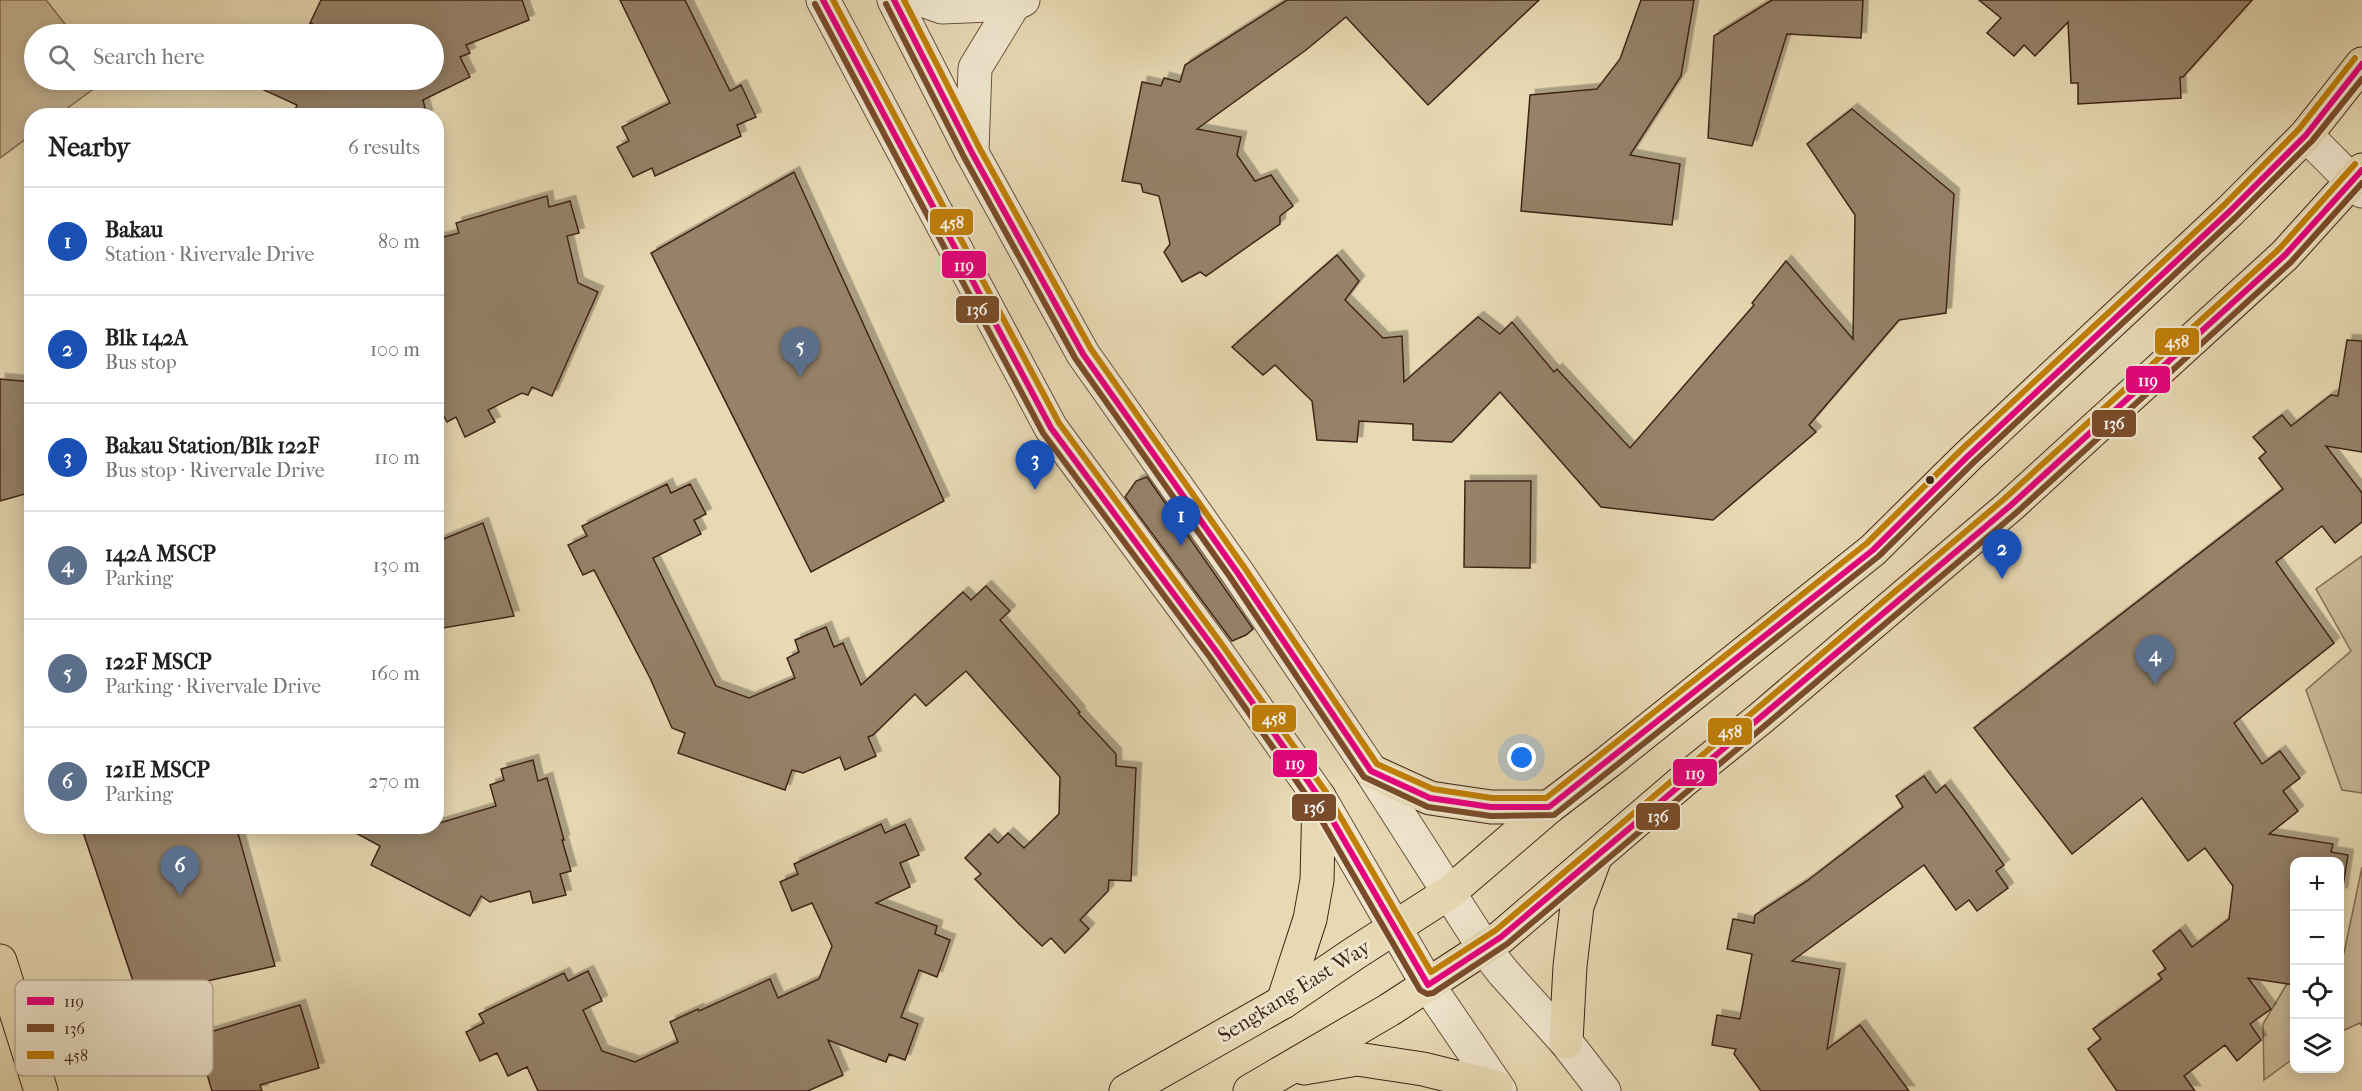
<!DOCTYPE html>
<html lang="en">
<head>
<meta charset="utf-8">
<style>
  body { margin:0; font-family:"IM FELL French Canon",serif; background:#f2f2f2; color:#202124 }
  .controls { position:absolute; right:18px; bottom:18px; display:grid; overflow:hidden; border-radius:12px; box-shadow:0 3px 15px #0003 }
  .controls button { width:54px; height:54px; display:grid; place-items:center; padding:0; border:0; border-bottom:2px solid #e0e0e0; background:#fff; color:#202124; font:30px sans-serif }
  .you { position:absolute; left:1522px; top:758px; width:21px; height:21px; margin:-15px; border:4px solid #fff; border-radius:50%; background:#1a73e8; box-shadow:0 0 0 9px #1a73e833 }
  .badge { display:grid; place-items:center; width:39px; height:39px; border-radius:50%; background:#ea580c; color:#fff; font-size:20px; font-weight:700 }
  .pin { position:absolute; translate:-50% -50px; filter:drop-shadow(0 2px 3px #0008) }
  .pin::after { content:''; position:absolute; top:32px; width:21px; height:18px; background:inherit; clip-path:polygon(0 0,100% 0,50% 100%) }
  .list { margin:0; padding:0; list-style:none }
  h2 { display:flex; justify-content:space-between; align-items:center; height:78px; margin:0; padding:0 24px; font-size:26px }
  h2 small { font-size:20px; font-weight:400; color:#757577 }
  .list li { display:grid; grid-template-columns:39px 1fr auto; gap:18px; align-items:center; box-sizing:border-box; height:108px; padding:0 24px; border-top:2px solid #e0e0e0 }
  .list b { display:block; font-size:22px; white-space:nowrap }
  .list p { margin:0; font-size:20px; white-space:nowrap; color:#757577 }
  .list em { font-size:20px; font-style:normal; color:#757577 }
  .icon { flex:none; width:33px; height:33px; fill:none; stroke:currentColor; stroke-width:2; stroke-linecap:round; stroke-linejoin:round }
  .map { position:relative; flex:none; width:2362px; height:1091px; overflow:hidden }
  .search { position:absolute; background:#fff; box-shadow:0 3px 15px #0003; left:24px; top:24px; width:420px; height:66px; display:flex; align-items:center; gap:15px; box-sizing:border-box; padding:0 21px; border-radius:33px; color:#757577; font-size:22px }
  .panel { position:absolute; background:#fff; box-shadow:0 3px 15px #0003; left:24px; top:108px; width:420px; height:726px; border-radius:24px }
  .map>svg:first-child { display:block }
  .green { fill:#caba99; stroke:#846f58; stroke-width:1.5 }
  .building { fill:#968269; stroke:#3f2418; stroke-width:1.5; filter:url(#shadow) }
  .lines { fill:none; stroke-linecap:round; stroke-linejoin:round }
  .minor-casing { stroke:#69513f; stroke-width:35 }
  .major-casing { stroke:#3f2418; stroke-width:35 }
  .minor { stroke:#efe6ce; stroke-width:33 }
  .major { stroke:#e7d9b3; stroke-width:33 }
  .bus-1-casing { stroke:#efe6ce; stroke-width:10 }
  .bus-2-casing { stroke:#efe6ce; stroke-width:10 }
  .bus-3-casing { stroke:#efe6ce; stroke-width:10 }
  .bus-1 { stroke:#e5007d; stroke-width:6 }
  .bus-2 { stroke:#7a4b2a; stroke-width:6 }
  .bus-3 { stroke:#c07f07; stroke-width:6 }
  .bus-dot { fill:#3f2418; stroke:#efe6ce; stroke-width:2 }
  .labels { text-anchor:middle; dominant-baseline:central; stroke-width:6; stroke-linejoin:round; paint-order:stroke }
  .street-label { font-size:21px; fill:#3f2418; stroke:#efe6ce }
  .key { fill:#efe6ce; stroke:#baac97; stroke-width:1.5 }
  .key-label { font-size:16px; fill:#3f2418 }
  .line-badge { stroke:#efe6ce; stroke-width:2 }
  .badge-label { font-size:16px; text-anchor:middle; font-weight:bold; fill:#fff }
</style>
</head>
<body>
<div class="map">
<svg width="2362" height="1091" viewBox="0 0 2362 1091">
  <defs>
    <filter id="shadow"><feDropShadow dx="5.5" dy="-5.5" stdDeviation="0" flood-color="#0004"/></filter>
  </defs>
  <rect width="100%" height="100%" fill="#e7d9b3"/>
  <filter id="stains"><feTurbulence type="fractalNoise" baseFrequency=".00333" numOctaves="4"/><feColorMatrix values="0 0 0 0 .2 0 0 0 0 .09 0 0 0 0 .02 0 0 0 .5 -.17"/></filter>
  <radialGradient id="worn" r=".72"><stop offset=".6" stop-color="#630" stop-opacity="0"/><stop offset="1" stop-color="#630" stop-opacity=".3"/></radialGradient>
  <g class="green">
    <path d="M0 0H46L73 34H34V80H101L103 82 58 115 32 116 31 135 0 158Z"/>
    <path d="M2362 556V793L2342 790 2306 690 2351 651 2316 589Z"/>
    <path d="M2362 867V1026L2360 1023 2340 1032V953H2344Z"/>
    <path d="M2294 972V1058L2264 1080 2263 1024Z"/>
  </g>
  <g class="building">
    <path d="M321 0H522L529 20 466 45 470 53 460 57 470 77 423 100 427 116H292L297 105 242 80H434V34H330L331 32 310 23Z"/>
    <path d="M620 0H685L730 91 741 85 756 117 737 125 741 136 655 176 652 168 633 177 617 147 629 141 622 127 670 103Z"/>
    <path d="M1287 0H1539L1428 105 1346 17 1306 50 1197 129 1241 137 1237 155 1255 181 1271 175 1293 206 1280 216V224L1206 276 1200 272 1182 282 1164 252 1170 244 1159 196 1143 192 1141 184 1122 181 1142 82 1161 86 1164 78 1180 82 1185 65Z"/>
    <path d="M1641 0H1694L1681 76 1630 155 1680 164 1672 225 1521 211 1530 95 1597 89 1620 59Z"/>
    <path d="M1772 0H1863L1861 38 1787 34 1752 146 1708 138 1714 36Z"/>
    <path d="M1979 0H2252L2183 77H2180L2181 98 2078 104V83H2071L2068 22 2035 56 2024 45 2014 56 1987 33 2001 18Z"/>
    <path d="M1852 109 1954 194 1946 313 1899 320 1809 425 1816 432 1713 520 1601 507 1500 392 1452 442 1413 440V424L1359 421 1357 442 1317 440 1312 401 1275 365 1263 375 1232 347 1337 255 1359 281 1345 300 1383 338 1402 336 1404 382 1478 317 1500 334 1512 322 1554 372 1557 369 1630 448 1754 305 1752 303 1786 261 1853 339 1855 215 1807 144Z"/>
    <path d="M794 172 944 501 811 572 651 253Z"/>
    <path d="M547 196 549 207 570 201 579 233 567 236 578 283 598 292 552 396 532 387 528 395 522 393 488 410 495 422 465 437 456 417 447 422 436 402V239L459 233 456 223Z"/>
    <path d="M2347 340 2362 341V452L2326 446 2362 493V522L2335 543 2322 526 2276 562 2334 643 2234 723 2262 764 2280 751 2300 778 2283 791 2298 811 2269 834 2333 844 2331 852 2348 855 2342 893H2340V861H2295V985L2248 978 2271 1009 2250 1024 2261 1040 2237 1061 2225 1045 2184 1076 2195 1091H2117L2088 1049 2101 1039 2093 1029 2162 979 2158 974 2166 969 2153 951 2180 930 2192 947 2229 919 2233 886 2205 848 2188 861 2142 798 2072 854 1974 728 2283 489 2259 458 2266 452 2253 437 2282 415 2291 426 2331 395 2338 396Z"/>
    <path d="M0 379 32 382V492L0 501Z"/>
    <path d="M1147 477 1253 629 1246 635 1232 641 1125 497 1136 481Z"/>
    <path d="M1465 481H1531L1530 568 1464 567Z"/>
    <path d="M667 484 671 493 690 484 706 514 694 520 701 534 653 558 716 686 749 698 795 678 787 658 799 652 795 640 826 627 834 647 843 643 861 685 963 592 971 600 986 586 1010 611 1000 620 1080 712 1078 713 1116 754V766L1136 768 1131 881 1109 880 1108 891 1080 920 1089 929 1065 953 1051 938 1042 946 1019 924 975 879 981 874 965 858 989 834 998 843 1008 833 1024 848 1059 814 1060 777 966 671 926 706 915 694 873 735 868 737 876 756 845 770 840 757 803 773 792 770 785 790 678 753 685 733 672 728 650 678 594 570 583 575 568 545 587 536 582 526Z"/>
    <path d="M483 523 514 616 443 628 436 609V542Z"/>
    <path d="M533 760 538 781 547 778 564 840H562L571 871 560 874 566 895 533 903 530 891 490 902 481 896 470 916 371 865 380 846 343 826H436V824L496 806 490 785 504 780 501 769Z"/>
    <path d="M1924 776 1936 793 1945 785 1964 810 2004 865 1996 871 2008 888 1977 911 1969 900 1956 910 1924 865 1792 961 1840 969 1827 1049 1860 1025 1909 1091H1761L1734 1054 1736 1049 1712 1045 1717 1015 1740 1019 1752 954 1727 949 1733 919 1754 923 1755 915 1807 881 1903 807 1896 796Z"/>
    <path d="M881 824 885 833 905 824 919 855 900 863 910 887 876 903 937 926 935 934 950 940 937 977 919 970 901 1017 918 1024 905 1060 889 1054 886 1062 828 1040 843 1075 808 1091H538L527 1067 508 1076 497 1053 480 1061 466 1032 484 1023 479 1014 564 973 568 981 588 971 602 1001 583 1010 602 1051 635 1062 678 1042 670 1022 698 1009 699 1011 770 979 778 998 819 979 832 946 812 903 792 911 780 882 798 874 794 864Z"/>
    <path d="M81 826H236L275 966 138 996Z"/>
    <path d="M300 1005 319 1068 260 1085 262 1091H212L206 1071 196 1074 187 1039Z"/>
  </g>
  <g class="lines">
    <defs>
      <g id="minor">
        <path d="M823 0 1051 428 1216 651 1319 797 1428 985 1500 1091"/>
        <path d="M894 0 972 153 1083 354 1237 572 1371 771 1485 949 1503 972 1566 1042 1604 1091"/>
        <path d="M922 0 942 7 1014 4 1023 0"/>
        <path d="M2306 135 2362 191"/>
        <path d="M972 151 975 68 1014 4"/>
      </g>
      <g id="major">
        <path d="M1371 771 1430 798 1491 807H1549"/>
        <path d="M0 961 41 1091"/>
        <path d="M1283 1002 1310 919 1317 880 1319 797"/>
        <path d="M1566 1042 1570 966 1577 906 1595 858"/>
        <path d="M1304 1068 1357 1059 1423 1069 1496 1087"/>
        <path d="M1126 1091 1283 1002 1355 953 1450 892 1549 807 1608 762 1873 550 1967 457 2230 211 2306 135 2362 64"/>
        <path d="M1250 1091 1389 1010 1501 937 1683 781 1761 718 2010 506 2285 255 2362 170"/>
      </g>
    </defs>
    <use href="#minor" class="minor-casing"/>
    <use href="#major" class="major-casing"/>
    <use href="#minor" class="minor"/>
    <use href="#major" class="major"/>
    <defs>
      <g id="bus-1">
        <path d="M823 0 1051 428 1216 651 1319 797 1428 985 1501 937 2010 506 2285 255 2362 170"/>
        <path d="M894 0 972 153 1083 354 1237 572 1371 771 1430 798 1491 807H1549L1873 550 1967 457 2230 211 2306 135 2362 64"/>
      </g>
      <g id="bus-2">
        <path d="M815 4 1043 433 1209 656 1311 802 1420 990 1427 994 1433 993 1507 944 2016 513 2291 262 2362 183"/>
        <path d="M886 4 964 157 1075 358 1230 577 1364 777 1428 807 1491 816 1554 815 1879 556 1973 463 2236 217 2312 141 2362 79"/>
      </g>
      <g id="bus-3">
        <path d="M833 0 1059 423 1223 646 1326 792 1431 972 1496 930 2004 499 2279 249 2355 164"/>
        <path d="M904 0 980 149 1091 349 1244 567 1377 764 1433 789 1492 798H1546L1867 543 1961 450 2224 205 2299 129 2355 58"/>
      </g>
    </defs>
    <use href="#bus-1" class="bus-1-casing"/>
    <use href="#bus-2" class="bus-2-casing"/>
    <use href="#bus-3" class="bus-3-casing"/>
    <use href="#bus-1" class="bus-1"/>
    <use href="#bus-2" class="bus-2"/>
    <use href="#bus-3" class="bus-3"/>
  </g>
  <circle class="bus-dot" cx="1930" cy="480" r="5"/>
  <g class="labels">
    <g class="street-label">
      <text transform="translate(1294 991) rotate(-32)">Sengkang East Way</text>
    </g>
  </g>
  <rect x="15" y="980" width="198" height="96" rx="9" class="key"/>
  <rect x="27" y="997" width="27" height="8" fill="#e5007d"/>
  <rect x="27" y="1024" width="27" height="8" fill="#7a4b2a"/>
  <rect x="27" y="1051" width="27" height="8" fill="#c07f07"/>
  <g class="key-label">
    <text x="64" y="1007">119</text>
    <text x="64" y="1034">136</text>
    <text x="64" y="1061">458</text>
  </g>
  <g class="line-badge">
    <rect x="929" y="208" width="45" height="28" rx="6" fill="#c07f07"/>
    <rect x="941" y="250" width="46" height="29" rx="6" fill="#e5007d"/>
    <rect x="955" y="295" width="45" height="29" rx="6" fill="#7a4b2a"/>
    <rect x="2154" y="327" width="46" height="29" rx="6" fill="#c07f07"/>
    <rect x="2125" y="365" width="46" height="29" rx="6" fill="#e5007d"/>
    <rect x="2091" y="409" width="46" height="29" rx="6" fill="#7a4b2a"/>
    <rect x="1251" y="704" width="46" height="29" rx="6" fill="#c07f07"/>
    <rect x="1707" y="717" width="46" height="29" rx="6" fill="#c07f07"/>
    <rect x="1272" y="749" width="46" height="29" rx="6" fill="#e5007d"/>
    <rect x="1672" y="758" width="46" height="29" rx="6" fill="#e5007d"/>
    <rect x="1291" y="793" width="46" height="29" rx="6" fill="#7a4b2a"/>
    <rect x="1635" y="802" width="46" height="29" rx="6" fill="#7a4b2a"/>
  </g>
  <g class="badge-label">
    <text x="952" y="228">458</text>
    <text x="964" y="271">119</text>
    <text x="977" y="315">136</text>
    <text x="2177" y="347">458</text>
    <text x="2148" y="386">119</text>
    <text x="2114" y="429">136</text>
    <text x="1274" y="724">458</text>
    <text x="1730" y="737">458</text>
    <text x="1295" y="769">119</text>
    <text x="1695" y="779">119</text>
    <text x="1314" y="813">136</text>
    <text x="1658" y="822">136</text>
  </g>
  <rect width="100%" height="100%" filter="url(#stains)"/>
  <rect width="100%" height="100%" fill="url(#worn)"/>
</svg>
<div class="controls">
<button>+</button>
<button>−</button>
<button><svg class="icon" aria-label="locate" viewBox="0 0 24 24"><circle cx="12" cy="12" r="6"/><path d="M12 2v4M12 18v4M2 12h4M18 12h4"/></svg></button>
<button><svg class="icon" aria-label="layers" viewBox="0 0 24 24"><path d="M12 4l9 5-9 5-9-5zM3 14l9 5 9-5"/></svg></button>
</div>
<div class="you"></div>
<div class="pin badge" style="left:1181px;top:546px;background:#1a4fb4">1</div>
<div class="pin badge" style="left:2002px;top:579px;background:#1a4fb4">2</div>
<div class="pin badge" style="left:1035px;top:490px;background:#1a4fb4">3</div>
<div class="pin badge" style="left:2155px;top:685px;background:#5c6f8a">4</div>
<div class="pin badge" style="left:800px;top:377px;background:#5c6f8a">5</div>
<div class="pin badge" style="left:180px;top:896px;background:#5c6f8a">6</div>
<div class="search"><svg class="icon" aria-label="search" viewBox="0 0 24 24"><circle cx="10" cy="10" r="6"/><path d="M15 15l6 6"/></svg>Search here</div>
<section class="panel">
<h2>Nearby<small>6 results</small></h2>
<ul class="list">
<li><span class="badge" style="background:#1a4fb4">1</span><div><b>Bakau</b><p>Station · Rivervale Drive</p></div><em>80 m</em></li>
<li><span class="badge" style="background:#1a4fb4">2</span><div><b>Blk 142A</b><p>Bus stop</p></div><em>100 m</em></li>
<li><span class="badge" style="background:#1a4fb4">3</span><div><b>Bakau Station/Blk 122F</b><p>Bus stop · Rivervale Drive</p></div><em>110 m</em></li>
<li><span class="badge" style="background:#5c6f8a">4</span><div><b>142A MSCP</b><p>Parking</p></div><em>130 m</em></li>
<li><span class="badge" style="background:#5c6f8a">5</span><div><b>122F MSCP</b><p>Parking · Rivervale Drive</p></div><em>160 m</em></li>
<li><span class="badge" style="background:#5c6f8a">6</span><div><b>121E MSCP</b><p>Parking</p></div><em>270 m</em></li>
</ul>
</section>
</div>
</body>
</html>
